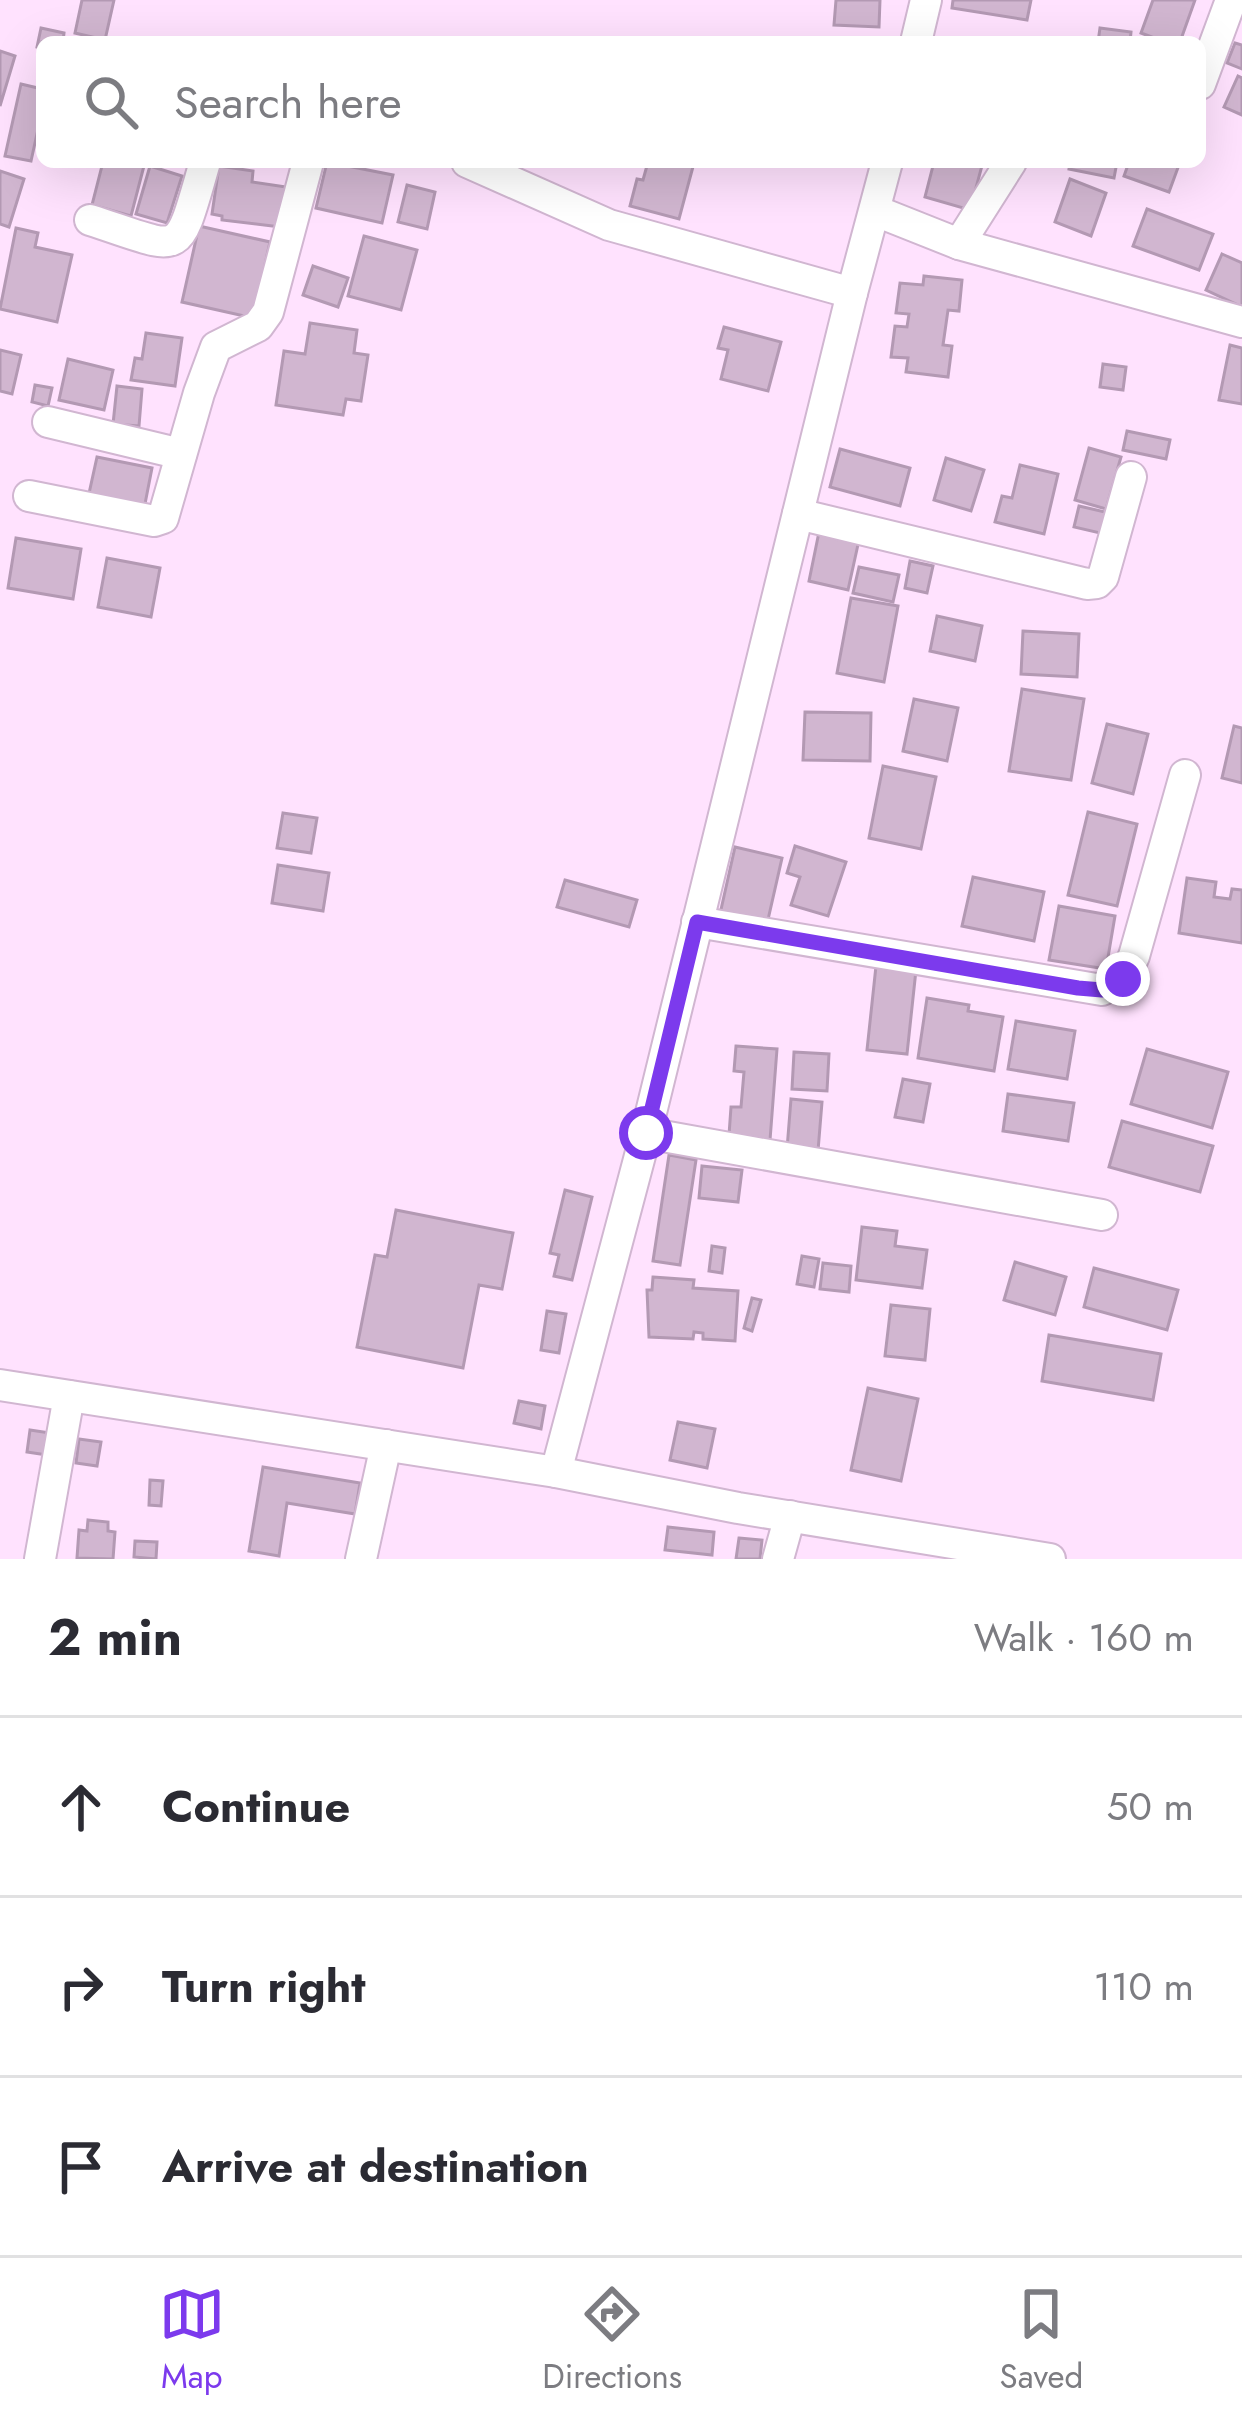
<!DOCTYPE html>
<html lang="en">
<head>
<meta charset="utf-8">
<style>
  body { margin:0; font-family:Jost,sans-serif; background:#f2f2f3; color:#2b2b33 }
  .stop { position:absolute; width:36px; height:36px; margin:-27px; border:9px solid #7c3aed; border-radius:50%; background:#fff }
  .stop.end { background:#7c3aed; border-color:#fff; box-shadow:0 3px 12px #0008 }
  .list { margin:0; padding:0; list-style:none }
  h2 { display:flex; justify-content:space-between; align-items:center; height:156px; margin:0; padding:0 48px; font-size:51px }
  h2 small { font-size:39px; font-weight:400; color:#7c7c81 }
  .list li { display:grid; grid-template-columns:78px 1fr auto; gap:36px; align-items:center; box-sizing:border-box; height:180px; padding:0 48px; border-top:3px solid #e1e1e2 }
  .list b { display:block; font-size:45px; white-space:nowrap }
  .list em { font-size:39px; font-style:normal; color:#7c7c81 }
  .icon { flex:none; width:66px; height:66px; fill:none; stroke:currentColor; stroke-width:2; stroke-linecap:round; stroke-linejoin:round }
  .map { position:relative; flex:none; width:1242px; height:1559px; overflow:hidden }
  .search { position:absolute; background:#fff; box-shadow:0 12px 48px #0002; left:36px; right:36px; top:36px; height:132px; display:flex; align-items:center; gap:30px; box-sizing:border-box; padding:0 42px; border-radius:18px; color:#7c7c81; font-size:45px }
  .sheet { height:696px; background:#fff }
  nav { display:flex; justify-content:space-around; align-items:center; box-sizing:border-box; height:168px; border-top:3px solid #e1e1e2; background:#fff; font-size:33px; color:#7c7c81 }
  nav a { display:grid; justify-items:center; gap:6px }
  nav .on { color:#7c3aed }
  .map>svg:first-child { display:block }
  .building { fill:#d1b6d0; stroke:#b399b3; stroke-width:3 }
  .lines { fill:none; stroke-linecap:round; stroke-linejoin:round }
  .minor-casing { stroke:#d1b6d1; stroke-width:34 }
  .minor { stroke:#fff; stroke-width:30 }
  .route { stroke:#7c3aed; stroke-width:15 }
</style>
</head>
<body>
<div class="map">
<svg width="1242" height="1559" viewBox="0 0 1242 1559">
  <rect width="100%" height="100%" fill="#ffe2fe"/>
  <g class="building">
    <path d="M82 0H114L105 40 75 33Z"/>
    <path d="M836 0H880L879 27 834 25Z"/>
    <path d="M953 0H1031L1027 20 952 8Z"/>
    <path d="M1153 0H1195L1180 42H1165L1141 33Z"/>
    <path d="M41 28 64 33 63 42H42V48L37 47Z"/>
    <path d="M1100 28 1131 32 1130 42H1098Z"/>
    <path d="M1235 43 1242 45V69L1227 63Z"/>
    <path d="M0 51 15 56 0 106Z"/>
    <path d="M1238 76 1242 78V115L1224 107Z"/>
    <path d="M21 84 42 89V111L31 161 5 156Z"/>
    <path d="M103 162H145L131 216 92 205Z"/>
    <path d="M327 162 393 175 382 223 316 208Z"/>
    <path d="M648 162 694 163 679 219 630 206 637 179 643 180Z"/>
    <path d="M934 162H983L970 210 925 197Z"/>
    <path d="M1070 162H1117L1114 178 1069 169Z"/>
    <path d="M1129 162H1180L1169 192 1124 176Z"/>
    <path d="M150 166 182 176 167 223 136 214Z"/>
    <path d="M219 166 253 171 252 182 286 187 281 227 222 220V216L212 214Z"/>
    <path d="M0 171 24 179 9 227 0 224Z"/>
    <path d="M1070 179 1106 193 1091 236 1055 222Z"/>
    <path d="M407 185 435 192 427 229 398 222Z"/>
    <path d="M1147 209 1213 234 1199 270 1133 246Z"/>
    <path d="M199 226 270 242 253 318 182 302Z"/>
    <path d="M16 228 38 233 35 247 72 255 57 322 0 309Z"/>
    <path d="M364 236 417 250 401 310 348 296Z"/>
    <path d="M1222 254 1242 263V307L1206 290Z"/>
    <path d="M313 266 348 278 338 307 303 295Z"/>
    <path d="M924 276 962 280 959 311 948 310 943 345 952 346 948 377 906 372 908 358 891 357 895 326 907 327 909 314 896 313 900 283 923 285Z"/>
    <path d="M310 323 357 330 354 353 368 355 361 401 346 399 343 415 276 405 284 351 305 354Z"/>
    <path d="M724 327 781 342 768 391 721 379 728 350 718 348Z"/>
    <path d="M146 333 182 338 175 386 131 380 135 358 142 359Z"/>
    <path d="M1230 345 1242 348V404L1219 400Z"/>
    <path d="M0 350 21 355 12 394 0 391Z"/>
    <path d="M68 359 113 370 104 410 59 400Z"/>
    <path d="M1103 364 1126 367 1123 390 1100 387Z"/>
    <path d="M35 385 52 388 48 406 32 402Z"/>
    <path d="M117 386 142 389 139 426 113 424Z"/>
    <path d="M1127 431 1170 440 1166 459 1123 450Z"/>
    <path d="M1089 448 1121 457 1106 509 1075 500Z"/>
    <path d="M840 449 910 468 900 506 830 487Z"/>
    <path d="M97 457 152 468 144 509 88 498Z"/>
    <path d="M946 458 984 470 971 511 934 500Z"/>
    <path d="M1020 465 1058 474 1044 534 995 522 1002 496 1012 498Z"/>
    <path d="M1079 506 1118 515 1113 536 1074 527Z"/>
    <path d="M819 532 859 540 848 590 809 581Z"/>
    <path d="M16 538 81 549 73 599 8 588Z"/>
    <path d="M107 558 160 568 151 617 98 607Z"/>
    <path d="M910 561 933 566 927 593 905 588Z"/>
    <path d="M859 567 899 575 893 602 853 593Z"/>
    <path d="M851 598 898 606 884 682 837 673Z"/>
    <path d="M937 616 982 626 975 661 930 651Z"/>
    <path d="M1023 631 1079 634 1077 677 1021 674Z"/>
    <path d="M1022 689 1084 699 1071 780 1009 771Z"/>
    <path d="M914 699 958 708 947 761 903 751Z"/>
    <path d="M805 712 871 713 870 761 803 760Z"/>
    <path d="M1107 724 1148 734 1133 794 1092 783Z"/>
    <path d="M1234 726 1242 728V783L1222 778Z"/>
    <path d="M883 766 936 777 921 849 869 838Z"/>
    <path d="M1088 812 1137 824 1117 906 1068 895Z"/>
    <path d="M283 813 317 818 311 853 277 848Z"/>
    <path d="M795 846 846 862 828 916 791 905 800 877 787 873Z"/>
    <path d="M735 847 782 858 767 924 720 914Z"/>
    <path d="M278 865 329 873 323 911 272 903Z"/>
    <path d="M973 877 1044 892 1034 941 962 926Z"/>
    <path d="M1187 878 1216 882 1214 897 1230 899 1232 889 1242 890V943L1179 933Z"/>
    <path d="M565 880 637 900 629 927 557 907Z"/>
    <path d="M1059 906 1115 916 1106 969 1049 960Z"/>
    <path d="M876 966 916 970 907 1054 867 1050Z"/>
    <path d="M927 998 969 1005 968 1011 1003 1017 994 1071 918 1058Z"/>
    <path d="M1016 1021 1075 1031 1067 1079 1008 1069Z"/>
    <path d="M736 1046 777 1049 770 1140 729 1135 731 1107H741L744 1072 734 1071Z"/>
    <path d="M1147 1049 1228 1072 1212 1128 1131 1104Z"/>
    <path d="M794 1052 829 1054 827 1091 792 1089Z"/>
    <path d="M903 1079 930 1084 923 1122 895 1117Z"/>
    <path d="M1008 1094 1074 1103 1068 1141 1003 1131Z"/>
    <path d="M791 1099 822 1102 818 1151 787 1149Z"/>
    <path d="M1122 1121 1213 1146 1200 1192 1109 1167Z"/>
    <path d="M669 1155 696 1160 680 1265 653 1261Z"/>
    <path d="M702 1166 742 1170 738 1202 699 1198Z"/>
    <path d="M565 1190 592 1197 572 1280 554 1276 559 1255 550 1253Z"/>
    <path d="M396 1210 513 1233 502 1289 479 1285 463 1368 357 1347 375 1255 387 1257Z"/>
    <path d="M862 1227 897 1231 895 1246 927 1250 922 1288 856 1280Z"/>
    <path d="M712 1246 725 1248 722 1273 709 1271Z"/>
    <path d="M802 1256 819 1259 814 1287 797 1284Z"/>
    <path d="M1015 1262 1066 1277 1055 1315 1004 1300Z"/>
    <path d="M823 1263 851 1266 849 1292 820 1289Z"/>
    <path d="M1094 1268 1178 1290 1167 1330 1084 1307Z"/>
    <path d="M653 1277 694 1280 693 1288 738 1291 735 1341 703 1339V1333L694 1332 693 1339 649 1337 647 1290H652Z"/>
    <path d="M752 1298 761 1300 752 1331 744 1328Z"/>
    <path d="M891 1305 930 1309 925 1360 885 1356Z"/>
    <path d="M547 1311 566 1314 559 1353 541 1350Z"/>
    <path d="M1049 1335 1161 1354 1153 1400 1042 1381Z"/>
    <path d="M868 1388 918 1399 901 1481 851 1470Z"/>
    <path d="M519 1401 545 1406 541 1429 514 1423Z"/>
    <path d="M678 1422 715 1429 707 1468 670 1460Z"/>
    <path d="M30 1430 50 1433 47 1455 27 1452Z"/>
    <path d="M79 1439 101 1442 97 1466 76 1463Z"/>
    <path d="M263 1467 360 1483 355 1514 287 1503 279 1556 249 1551Z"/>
    <path d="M150 1480 163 1481 161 1506 149 1505Z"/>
    <path d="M88 1520 108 1522V1531L115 1532 113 1559 77 1558 79 1530 87 1531Z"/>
    <path d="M668 1527 714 1532 712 1555 665 1550Z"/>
    <path d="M739 1538 762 1540 760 1559H736Z"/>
    <path d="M135 1541 157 1542 156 1559 134 1557Z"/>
  </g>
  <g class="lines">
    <defs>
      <g id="minor">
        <path d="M916 42 926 0"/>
        <path d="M1200 84 1231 0"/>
        <path d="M467 162 609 225 852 293"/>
        <path d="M876 211 959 244 1242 322"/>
        <path d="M90 220C186 251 176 261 205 162"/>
        <path d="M959 244 1011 162"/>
        <path d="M48 422 181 454"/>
        <path d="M29 496 154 521 163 518 199 393 216 347 258 326 268 312 308 162"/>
        <path d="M798 514 1087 584 1097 583 1103 577 1131 477"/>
        <path d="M697 922 1102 990 1123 979 1134 956 1185 775"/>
        <path d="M646 1133 1102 1215"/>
        <path d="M0 1385 556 1472 738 1508 1050 1559"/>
        <path d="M556 1472 646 1133 852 293 887 162"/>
        <path d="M40 1559 69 1396"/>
        <path d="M361 1559 386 1445"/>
        <path d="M778 1559 790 1516"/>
      </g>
    </defs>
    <use href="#minor" class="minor-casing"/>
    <use href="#minor" class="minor"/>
  </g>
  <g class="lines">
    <path class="route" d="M646 1133 697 922 1078 988 1102 990 1123 979"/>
  </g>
</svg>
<div class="stop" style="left:646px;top:1133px"></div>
<div class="stop end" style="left:1123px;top:979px"></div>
<div class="search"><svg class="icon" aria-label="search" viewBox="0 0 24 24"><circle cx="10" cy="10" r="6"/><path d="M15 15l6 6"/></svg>Search here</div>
</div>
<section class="sheet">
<h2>2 min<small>Walk · 160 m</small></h2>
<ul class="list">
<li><svg class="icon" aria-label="ahead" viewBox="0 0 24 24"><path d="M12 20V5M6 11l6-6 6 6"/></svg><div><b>Continue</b></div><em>50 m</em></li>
<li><svg class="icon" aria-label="right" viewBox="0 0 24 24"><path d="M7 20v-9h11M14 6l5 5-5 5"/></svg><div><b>Turn right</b></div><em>110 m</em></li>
<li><svg class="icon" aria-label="arrive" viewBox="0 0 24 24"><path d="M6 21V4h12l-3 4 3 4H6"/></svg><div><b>Arrive at destination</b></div></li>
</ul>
</section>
<nav>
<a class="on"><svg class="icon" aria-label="map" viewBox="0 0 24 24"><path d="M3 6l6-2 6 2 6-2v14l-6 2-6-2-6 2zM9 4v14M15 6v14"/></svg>Map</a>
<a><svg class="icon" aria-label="directions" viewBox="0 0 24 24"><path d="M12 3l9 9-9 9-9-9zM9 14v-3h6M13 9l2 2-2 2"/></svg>Directions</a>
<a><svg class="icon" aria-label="saved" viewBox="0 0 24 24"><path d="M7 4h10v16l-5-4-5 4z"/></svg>Saved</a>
</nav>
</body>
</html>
